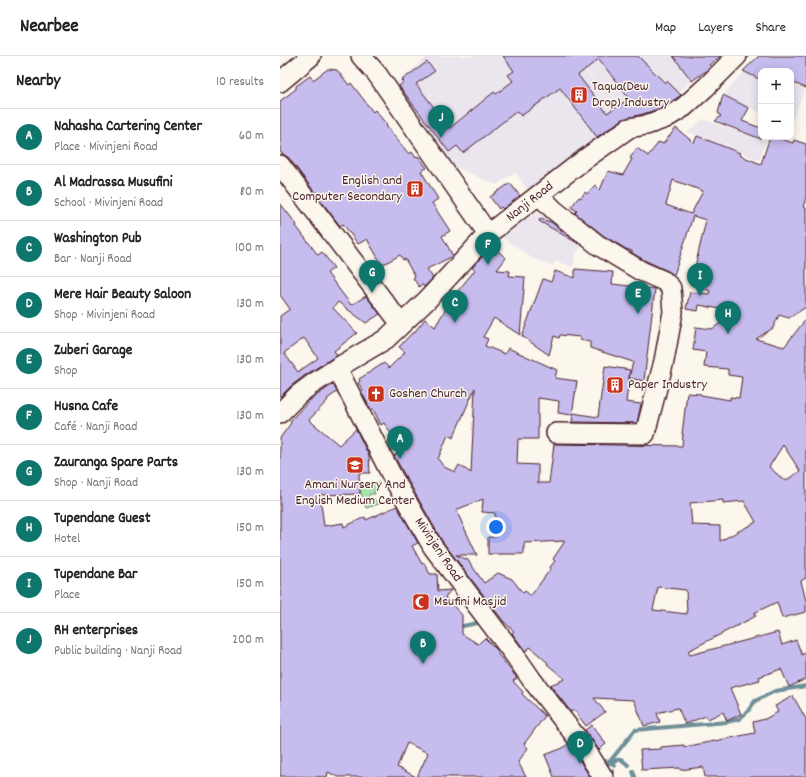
<!DOCTYPE html>
<html lang="en">
<head>
<meta charset="utf-8">
<style>
  body { margin:0; font-family:Dekko,sans-serif; background:#f6f6f6; color:#222 }
  .controls { position:absolute; right:12px; top:12px; display:grid; overflow:hidden; border-radius:8px; box-shadow:0 2px 10px #0003 }
  .controls button { width:36px; height:36px; display:grid; place-items:center; padding:0; border:0; border-bottom:1px solid #e0e0e0; background:#fff; color:#222; font:20px sans-serif }
  .you { position:absolute; left:216px; top:471px; width:14px; height:14px; margin:-10px; border:3px solid #fff; border-radius:50%; background:#1a73e8; box-shadow:0 0 0 6px #1a73e833 }
  .badge { display:grid; place-items:center; width:26px; height:26px; border-radius:50%; background:#0f766e; color:#fff; font-size:13px; font-weight:700 }
  .pin { position:absolute; translate:-50% -33px; filter:drop-shadow(0 1px 2px #0008) }
  .pin::after { content:''; position:absolute; top:21px; width:14px; height:12px; background:inherit; clip-path:polygon(0 0,100% 0,50% 100%) }
  .list { margin:0; padding:0; list-style:none }
  h2 { display:flex; justify-content:space-between; align-items:center; height:52px; margin:0; padding:0 16px; font-size:17px }
  h2 small { font-size:13px; font-weight:400; color:#767676 }
  .list li { display:grid; grid-template-columns:26px 1fr auto; gap:12px; align-items:center; box-sizing:border-box; height:56px; padding:0 16px; border-top:1px solid #e0e0e0 }
  .list b { display:block; font-size:15px; white-space:nowrap }
  .list p { margin:0; font-size:13px; white-space:nowrap; color:#767676 }
  .list em { font-size:13px; font-style:normal; color:#767676 }
  .map { position:relative; flex:none; width:526px; height:721px; overflow:hidden }
  header { display:flex; align-items:center; gap:24px; box-sizing:border-box; height:56px; padding:0 20px; background:#fff; border-bottom:1px solid #e0e0e0 }
  header strong { font-size:19px }
  nav { display:flex; gap:22px; margin-inline-start:auto; font-size:14px }
  main { display:flex }
  aside { flex:1; background:#fff }
  .map>svg:first-child { display:block }
  .built { fill:#ebe5ed }
  .green { fill:#a4e4ad; stroke:#77826c }
  .lines { fill:none; stroke-linecap:round; stroke-linejoin:round }
  .stream { stroke:#709099; stroke-width:4 }
  .building { fill:#c7bcee; stroke:#4a1f2b; fill-rule:evenodd }
  .minor-casing { stroke:#4a1f2b; stroke-width:22 }
  .minor { stroke:#fbf7ec; stroke-width:19 }
  .labels { text-anchor:middle; dominant-baseline:central; stroke-width:3; stroke-linejoin:round; paint-order:stroke }
  .poi-label { font-size:14px; fill:#4a1f2b; stroke:#fbf7ec; text-anchor:start }
  .street-label { font-size:14px; fill:#4a1f2b; stroke:#fbf7ec }
</style>
</head>
<body>
<header>
<strong>Nearbee</strong>
<nav><a>Map</a><a>Layers</a><a>Share</a></nav>
</header>
<main>
<aside>
<h2>Nearby<small>10 results</small></h2>
<ul class="list">
<li><span class="badge">A</span><div><b>Nahasha Cartering Center</b><p>Place · Mivinjeni Road</p></div><em>60 m</em></li>
<li><span class="badge">B</span><div><b>Al Madrassa Musufini</b><p>School · Mivinjeni Road</p></div><em>80 m</em></li>
<li><span class="badge">C</span><div><b>Washington Pub</b><p>Bar · Nanji Road</p></div><em>100 m</em></li>
<li><span class="badge">D</span><div><b>Mere Hair Beauty Saloon</b><p>Shop · Mivinjeni Road</p></div><em>130 m</em></li>
<li><span class="badge">E</span><div><b>Zuberi Garage</b><p>Shop</p></div><em>130 m</em></li>
<li><span class="badge">F</span><div><b>Husna Cafe</b><p>Café · Nanji Road</p></div><em>130 m</em></li>
<li><span class="badge">G</span><div><b>Zauranga Spare Parts</b><p>Shop · Nanji Road</p></div><em>130 m</em></li>
<li><span class="badge">H</span><div><b>Tupendane Guest</b><p>Hotel</p></div><em>150 m</em></li>
<li><span class="badge">I</span><div><b>Tupendane Bar</b><p>Place</p></div><em>150 m</em></li>
<li><span class="badge">J</span><div><b>RH enterprises</b><p>Public building · Nanji Road</p></div><em>200 m</em></li>
</ul>
</aside>
<div class="map">
<svg width="526" height="721" viewBox="0 0 526 721">
  <rect width="100%" height="100%" fill="#fbf7ec"/>
  <filter id="ink" filterUnits="userSpaceOnUse"><feTurbulence type="fractalNoise" baseFrequency=".025" numOctaves="2"/><feDisplacementMap in="SourceGraphic" scale="8" xChannelSelector="R" yChannelSelector="G"/><feConvolveMatrix kernelMatrix="1 2 1 2 8 2 1 2 1" color-interpolation-filters="sRGB"/></filter>
  <g filter="url(#ink)">
    <g class="built">
      <path d="M148 0H295L345 68 251 139 235 116 216 129 167 107 115 28Z"/>
      <path d="M296 0H440L425 12 392 43 345 67Z"/>
      <path d="M472 8 481 15V57L444 40 447 34Z"/>
      <path d="M511 27 525 34 511 68Z"/>
      <path d="M423 63 486 85 479 104 408 76Z"/>
      <path d="M256 157 274 163 306 183 295 199 293 211 275 205 273 210 252 202 222 181 230 173Z"/>
    </g>
    <path class="green" d="M100 426 97 434H94L95 438H90L88 441 89 445 94 443 99 448 86 452 79 431Z"/>
    <g class="lines">
      <g class="stream">
        <path d="M178 571 202 566"/>
        <path d="M320 704 329 706 335 709"/>
        <path d="M330 706 341 703 348 709"/>
        <path d="M327 709 355 674 447 666 459 663 468 655 475 645 495 635 526 630"/>
        <path d="M353 715 355 721"/>
        <path d="M333 721V714"/>
      </g>
    </g>
    <g class="building">
      <path d="M223 0H358L385 27 387 25 401 39 397 42 381 52 363 58 343 63 317 81 280 32 241 60 237 55 183 97 177 90 169 96 119 30 124 26 122 24 147 6 155 15 136 28 170 72 214 36 216 38 233 25 228 19 234 15ZM319 3 349 43 327 57 298 19Z"/>
      <path d="M393 0H441L429 9 431 11 427 14 412 25Z"/>
      <path d="M479 0H526V32L511 26V15H481V24L463 15Z"/>
      <path d="M48 13 57 14 69 29 71 27 93 56 95 54 107 69 106 70 129 98 132 96 136 102 138 100 147 112 141 115 158 143 152 147 170 175 162 180 173 200 147 213 153 222 144 231 142 228 139 231 133 222 135 221 125 203 123 204 120 199 102 209 87 183 78 188 63 168 60 170 9 102 0 96V45L16 33V30L30 20 33 24Z"/>
      <path d="M443 39 469 52 462 65 481 72V83L435 65 441 60 438 57Z"/>
      <path d="M396 72 414 87 417 80 460 97 459 99 481 108 490 81H495L513 87 514 84 526 88V142L523 151 526 152V251L509 262 499 259 493 272 476 283 504 291 526 263V522L521 525 526 545V556L502 562 497 546 474 557 476 560 408 595 410 599 498 576 502 589 516 584 522 599 526 596V623L509 631 501 613 479 621 480 624 450 632 461 658 447 665 443 656 428 663 426 660 405 668 398 652 377 657 380 666 364 670 354 644 314 642 325 656 306 670 294 654 291 656 270 629 285 623 267 608 268 607 250 591 246 595 243 592 232 577 234 575 224 566 162 485 114 400 122 394 104 367 101 369 93 353 91 354 81 335 83 334 78 327 80 325 79 323 104 307 109 312 125 296 119 291 132 277 133 278 145 263 155 271 168 249 167 248 195 214 192 212 212 190 226 202 217 214 230 215 229 220 245 221 240 279 214 262 203 281 208 283 205 290 225 298 228 292 277 314 275 322 297 325 292 359 278 357 279 345 258 342V383H238L237 408 258 409V427H269L274 388 402 390 403 378H402L407 337 421 338V339L450 344V341L459 342 462 321 448 319V313L424 311 426 296 413 294 416 271 432 273 456 256 419 249 418 255 406 253 410 236 429 238 430 235 411 228 426 164 413 160 394 219 388 215 366 205 352 197V195L346 193 324 180 295 157 297 155 291 151 299 141 301 142 305 136 307 138 315 129 320 134 328 115 343 119 352 103 350 102 357 92 368 100 379 86 383 88ZM393 124 423 135 411 158 386 149ZM195 332 191 417 179 409 175 416 164 411 158 403 168 379 173 382ZM503 389 520 415 505 425 489 411ZM203 443 202 456 215 457 216 481H208V498H244V487L285 485 273 503 275 505 270 511 271 512 253 537 250 539 245 535 243 537 232 523 218 517 204 527 188 504 176 499H197L176 454ZM443 444V447L464 445 476 466 440 485V470L412 469 410 447ZM378 531 406 534 407 558 373 554Z"/>
      <path d="M230 127 240 140 223 153 221 151 219 153 210 141Z"/>
      <path d="M0 147 17 169 16 170 38 199 42 196 54 212 47 217 71 249 86 240 100 258 86 267 58 246 53 252 77 277 54 295 57 299 24 320 11 330 0 341V260L10 253 0 239ZM24 282 38 302 18 316 4 297Z"/>
      <path d="M260 163 271 166 299 188 259 165Z"/>
      <path d="M295 213 333 216 332 228 375 233 364 325 349 322 346 346 361 348 357 367 292 366 293 357 318 361 325 310 350 314 349 322 353 306 310 292V286L300 284V281L280 279 279 282 274 280 269 299 242 280 263 223 271 226 275 215 295 222Z"/>
      <path d="M53 328 57 336 47 343 48 344 29 364 59 389 76 373 89 400 90 417H79L80 438 40 439 44 470 63 467 64 471 85 461 86 464 117 450 138 487 132 490 142 508 144 507 150 518H157L158 535 171 534 165 541 182 559V578L198 588 205 582 219 596 217 597 237 622 233 625 243 636 242 638 265 660 244 688 248 692 238 706 246 721H137L148 697 127 687 117 711 136 721H58L48 716 47 721 0 720V382L11 367 10 365 30 344Z"/>
      <path d="M513 640 526 663V721H425L423 711 400 714V712L362 714 360 694 381 693V691L404 689V691L475 677 473 666 485 663 498 656 495 650Z"/>
      <path d="M312 669 326 688 319 694 305 674Z"/>
      <path d="M288 688 295 697 310 721H274L265 699 283 692Z"/>
    </g>
    <g class="lines">
      <defs>
        <g id="minor">
          <path d="M81 0 97 18 208 178"/>
          <path d="M0 26 31 0"/>
          <path d="M0 109 121 268"/>
          <path d="M259 139 274 154 318 189 361 215 384 225 391 232 393 256 384 305 365 378 276 377"/>
          <path d="M57 312 112 420 153 491 236 601 252 624 304 691 323 721"/>
          <path d="M0 357 19 338 31 329 57 312 106 283 147 244 208 178 305 103 349 72 366 69 386 62 404 51 426 31 457 0"/>
        </g>
      </defs>
      <use href="#minor" class="minor-casing"/>
      <use href="#minor" class="minor"/>
    </g>
  </g>
  <defs>
    <symbol id="building-square" viewBox="-11 -11 22 22"><rect x="-9" y="-9" width="18" height="18" rx="4" fill="#c8321e" stroke="#fbf7ec"/><path d="M-4-6H4V6H1V3H-1V6H-4ZM-2.5-4.3h1.7v1.8h-1.7ZM.8-4.3h1.7v1.8H.8ZM-2.5-1h1.7V.8h-1.7ZM.8-1h1.7V.8H.8Z" fill="#fff"/></symbol>
    <symbol id="church-square" viewBox="-11 -11 22 22"><rect x="-9" y="-9" width="18" height="18" rx="4" fill="#c8321e" stroke="#fbf7ec"/><path d="M-1.2-6h2.4v3.5h3.3v2.4h-3.3V6h-2.4V-.1h-3.3v-2.4h3.3Z" fill="#fff"/></symbol>
    <symbol id="school-square" viewBox="-11 -11 22 22"><rect x="-9" y="-9" width="18" height="18" rx="4" fill="#c8321e" stroke="#fbf7ec"/><path d="M0-5L7-2L0 1L-7-2ZM-4 1L0 2.5L4 1V4Q0 6-4 4Z" fill="#fff"/></symbol>
    <symbol id="mosque-square" viewBox="-11 -11 22 22"><rect x="-9" y="-9" width="18" height="18" rx="4" fill="#c8321e" stroke="#fbf7ec"/><path d="M3.5-4.9A6 6 0 1 0 3.5 4.9A5 5 0 1 1 3.5-4.9Z" fill="#fff"/></symbol>
  </defs>
  <g fill-rule="evenodd">
    <use href="#building-square" x="289" y="29" width="20" height="20"/>
    <use href="#building-square" x="125" y="123" width="20" height="20"/>
    <use href="#building-square" x="325" y="319" width="20" height="20"/>
    <use href="#church-square" x="86" y="328" width="20" height="20"/>
    <use href="#school-square" x="65" y="399" width="20" height="20"/>
    <use href="#mosque-square" x="131" y="536" width="20" height="20"/>
  </g>
  <g class="labels">
    <g class="poi-label">
      <text x="312" y="31">Taqua(Dew<tspan x="312" dy="16">Drop) Industry</tspan></text>
      <text x="122" y="125" text-anchor="end">English and<tspan x="122" dy="16">Computer Secondary</tspan></text>
      <text x="348" y="329">Paper Industry</text>
      <text x="109" y="338">Goshen Church</text>
      <text x="75" y="429" text-anchor="middle">Amani Nursery And<tspan x="75" dy="16">English Medium Center</tspan></text>
      <text x="154" y="546">Msufini Masjid</text>
    </g>
    <g class="street-label">
      <text transform="translate(250 146) rotate(-38)">Nanji Road</text>
      <text transform="translate(158 494) rotate(56)">Mivinjeni Road</text>
    </g>
  </g>
</svg>
<div class="controls">
<button>+</button>
<button>−</button>
</div>
<div class="you"></div>
<div class="pin badge" style="left:120px;top:403px">A</div>
<div class="pin badge" style="left:143px;top:608px">B</div>
<div class="pin badge" style="left:175px;top:267px">C</div>
<div class="pin badge" style="left:300px;top:708px">D</div>
<div class="pin badge" style="left:358px;top:258px">E</div>
<div class="pin badge" style="left:208px;top:209px">F</div>
<div class="pin badge" style="left:92px;top:237px">G</div>
<div class="pin badge" style="left:448px;top:278px">H</div>
<div class="pin badge" style="left:420px;top:240px">I</div>
<div class="pin badge" style="left:161px;top:82px">J</div>
</div>
</main>
</body>
</html>
